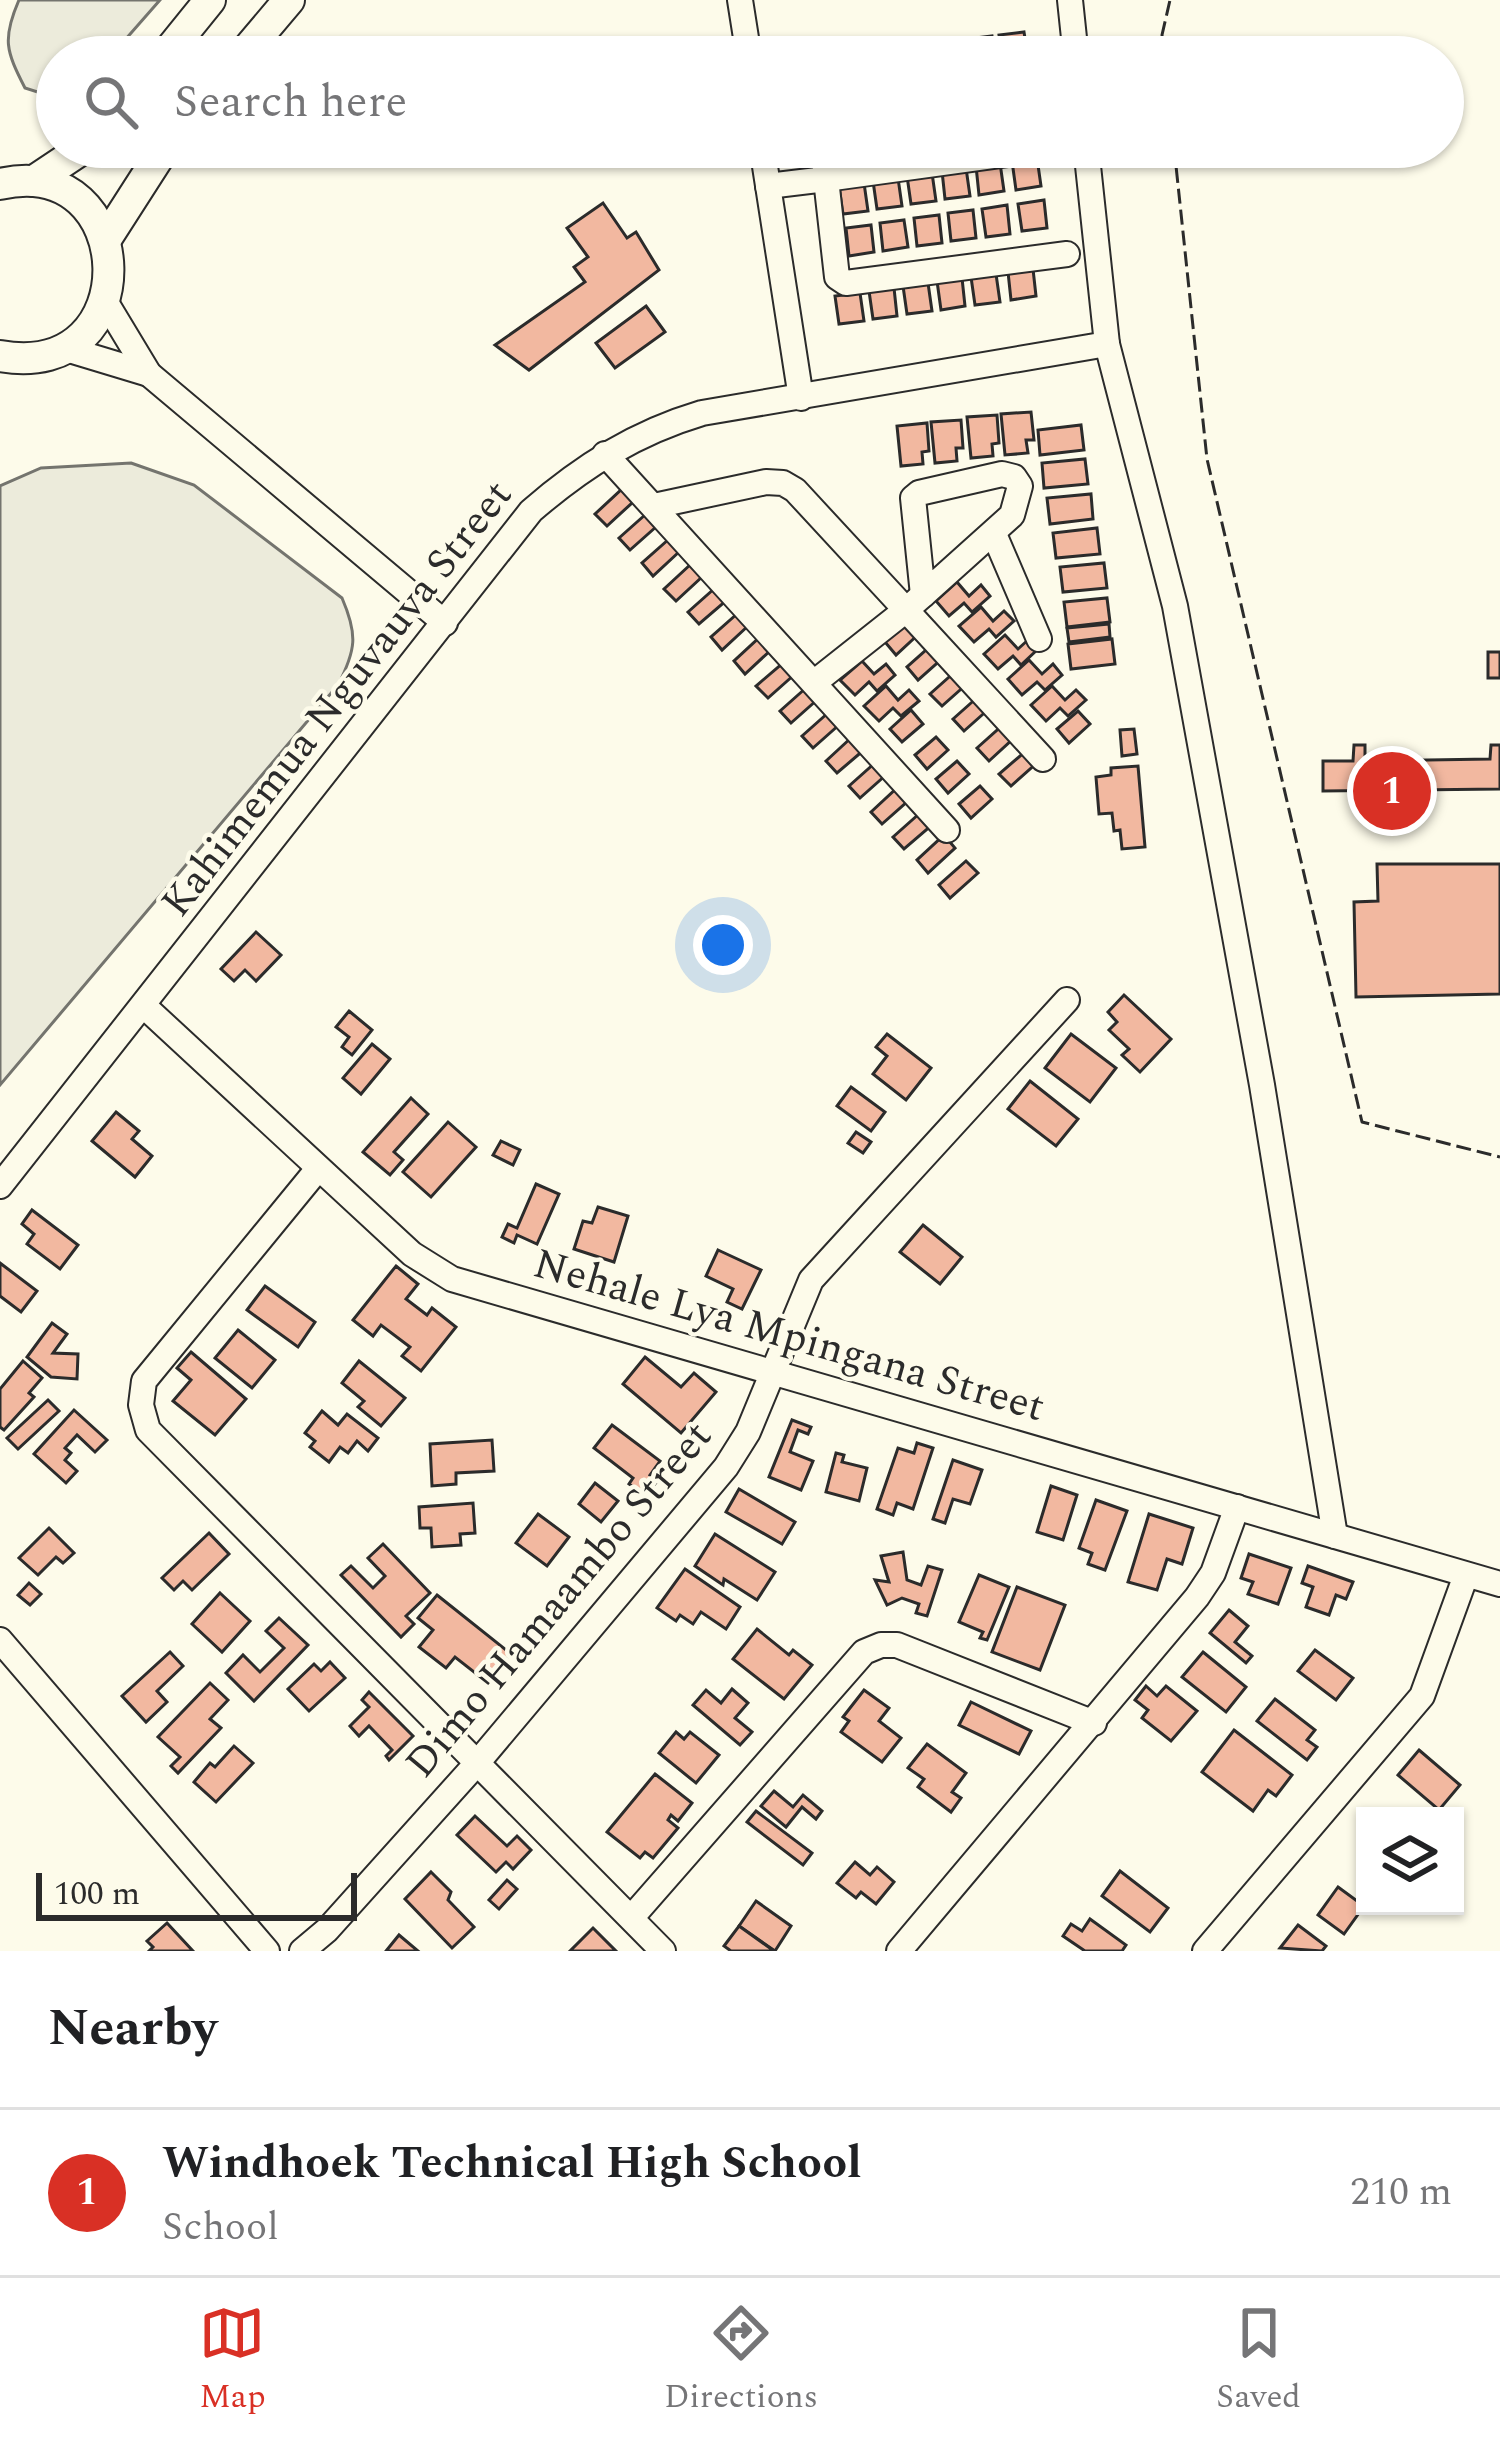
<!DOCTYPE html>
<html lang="en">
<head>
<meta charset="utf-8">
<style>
  body { margin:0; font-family:Spectral,serif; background:#f2f2f2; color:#202124 }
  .controls { position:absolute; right:36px; bottom:36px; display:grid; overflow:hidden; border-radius:0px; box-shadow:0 3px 9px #0004 }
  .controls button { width:108px; height:108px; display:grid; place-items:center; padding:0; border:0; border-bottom:3px solid #e0e0e0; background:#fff; color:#202124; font:60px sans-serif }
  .scale { position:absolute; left:36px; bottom:30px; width:321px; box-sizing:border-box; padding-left:12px; border:6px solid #2b2b2b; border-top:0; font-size:33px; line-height:42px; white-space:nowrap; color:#2b2b2b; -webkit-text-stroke:9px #fdfbea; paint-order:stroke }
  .you { position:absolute; left:723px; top:945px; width:42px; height:42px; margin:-30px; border:9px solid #fff; border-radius:50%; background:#1a73e8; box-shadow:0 0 0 18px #1a73e833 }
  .badge { display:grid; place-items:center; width:78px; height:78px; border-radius:50%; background:#d93025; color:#fff; font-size:39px; font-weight:700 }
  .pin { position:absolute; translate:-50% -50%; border:6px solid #fff; box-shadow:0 3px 12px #0006 }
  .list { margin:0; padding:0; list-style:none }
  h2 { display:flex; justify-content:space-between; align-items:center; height:156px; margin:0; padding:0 48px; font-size:51px }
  h2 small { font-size:39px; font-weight:400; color:#757577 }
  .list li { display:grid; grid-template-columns:78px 1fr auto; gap:36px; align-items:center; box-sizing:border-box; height:168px; padding:0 48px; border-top:3px solid #e0e0e0 }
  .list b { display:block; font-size:45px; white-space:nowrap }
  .list p { margin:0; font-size:39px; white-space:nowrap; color:#757577 }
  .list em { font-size:39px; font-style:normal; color:#757577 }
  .icon { flex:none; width:66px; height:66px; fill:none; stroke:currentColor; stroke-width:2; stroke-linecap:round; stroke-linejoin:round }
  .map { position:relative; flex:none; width:1500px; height:1951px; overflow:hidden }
  .search { position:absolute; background:#fff; box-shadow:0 3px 9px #0004; left:36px; right:36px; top:36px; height:132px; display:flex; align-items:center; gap:30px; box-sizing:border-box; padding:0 42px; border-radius:66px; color:#757577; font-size:45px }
  .sheet { height:324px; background:#fff }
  nav { display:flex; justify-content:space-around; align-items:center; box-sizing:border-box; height:168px; border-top:3px solid #e0e0e0; background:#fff; font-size:33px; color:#757577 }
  nav a { display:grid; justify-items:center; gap:6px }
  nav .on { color:#d93025 }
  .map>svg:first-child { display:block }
  .grass { fill:#ecebdb; stroke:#74746e; stroke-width:3 }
  .building { fill:#f2b8a0; stroke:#2b2b2b; stroke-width:3 }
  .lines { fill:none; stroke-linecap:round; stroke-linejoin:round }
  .minor-casing { stroke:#2b2b2b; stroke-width:28 }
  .major-casing { stroke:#2b2b2b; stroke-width:34 }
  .minor { stroke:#fdfbea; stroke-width:24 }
  .major { stroke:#fdfbea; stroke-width:30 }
  .fence { stroke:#2b2b2b; stroke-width:3; stroke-dasharray:15 6; stroke-linecap:butt }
  .labels { text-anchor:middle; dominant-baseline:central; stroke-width:9; stroke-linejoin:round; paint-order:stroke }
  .street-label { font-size:42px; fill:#2b2b2b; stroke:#fdfbea }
</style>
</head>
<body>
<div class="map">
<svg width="1500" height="1951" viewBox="0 0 1500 1951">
  <rect width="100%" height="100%" fill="#fdfbea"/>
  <g class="grass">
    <path d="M19 0H160L110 57H57V95L53 97 25 88C6 51 2 39 19 0Z"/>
    <path d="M131 463 194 485 342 598C358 635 356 650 338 685L0 1085V486L41 468Z"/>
  </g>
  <g class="building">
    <path d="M1024 32 1028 57H1002L999 35Z"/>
    <path d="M992 36 995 57H969L967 39Z"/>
    <path d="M957 39 959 57H934L932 42Z"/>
    <path d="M923 41 925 57H899L898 44Z"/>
    <path d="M890 42 892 57H867L865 46Z"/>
    <path d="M1037 158 1041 186 1016 190 1012 161Z"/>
    <path d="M1000 163 1004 191 979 195 976 166Z"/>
    <path d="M966 168 970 196 945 199 942 171Z"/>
    <path d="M932 173 936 201 911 204 907 176Z"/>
    <path d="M898 178 902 206 877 209 873 181Z"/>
    <path d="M864 183 868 211 843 214 839 186Z"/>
    <path d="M1044 200 1047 228 1022 231 1018 204Z"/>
    <path d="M603 203 627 238 636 232 659 270 529 370 495 345 585 282 574 267 588 257 567 228Z"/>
    <path d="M1007 205 1010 234 986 237 982 209Z"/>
    <path d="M973 210 976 238 951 241 948 213Z"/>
    <path d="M939 215 942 243 917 246 914 218Z"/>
    <path d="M904 220 908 247 883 251 880 223Z"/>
    <path d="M871 225 874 252 849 256 846 228Z"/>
    <path d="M1033 269 1036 296 1011 300 1008 272Z"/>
    <path d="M996 274 1000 302 975 305 971 277Z"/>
    <path d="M962 278 965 306 941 310 937 281Z"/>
    <path d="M928 283 932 311 907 314 903 286Z"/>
    <path d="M894 288 897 316 873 319 869 291Z"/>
    <path d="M860 293 864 321 839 324 835 296Z"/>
    <path d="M646 306 665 332 615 368 596 343Z"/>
    <path d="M1031 412 1034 440H1026L1028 453 1005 455 1001 414Z"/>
    <path d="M997 415 999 443 992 444 993 456 971 458 967 417Z"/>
    <path d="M961 420 963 448H956L957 461 935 463 931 422Z"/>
    <path d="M927 423 929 451 922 452 923 464 901 466 897 426Z"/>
    <path d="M1081 425 1084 450 1040 455 1038 430Z"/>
    <path d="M1085 459 1088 484 1044 488 1042 463Z"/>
    <path d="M622 489 633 502 607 526 595 514Z"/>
    <path d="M1091 494 1093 519 1050 524 1047 498Z"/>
    <path d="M646 514 657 526 630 550 619 538Z"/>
    <path d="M1097 528 1100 554 1056 558 1053 533Z"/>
    <path d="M669 539 680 551 653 576 642 563Z"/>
    <path d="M1104 563 1107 588 1063 592 1060 567Z"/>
    <path d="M691 564 703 576 676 601 664 589Z"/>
    <path d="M957 582 969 596 981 585 990 596 972 612 964 603 949 616 936 601Z"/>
    <path d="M715 588 727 600 699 624 688 612Z"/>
    <path d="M1107 598 1110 622 1067 627 1064 602Z"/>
    <path d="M981 607 993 621 1004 611 1014 621 996 637 989 629 974 642 959 626Z"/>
    <path d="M738 613 749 625 722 650 711 637Z"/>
    <path d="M912 618 923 630 896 655 885 642Z"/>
    <path d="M1109 624 1110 637 1069 642 1067 628Z"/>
    <path d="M1005 635 1018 649 1029 639 1038 649 1021 665 1013 656 998 669 984 654Z"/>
    <path d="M761 636 772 649 745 674 734 661Z"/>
    <path d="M1112 639 1115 664 1071 669 1068 644Z"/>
    <path d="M934 643 945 656 918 680 907 667Z"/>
    <rect x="1488" y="652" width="12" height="26"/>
    <path d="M1029 660 1042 674 1053 664 1062 675 1045 690 1037 682 1022 695 1008 679Z"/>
    <path d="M862 661 874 674 886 664 895 675 877 691 869 682 855 695 840 680Z"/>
    <path d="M784 662 795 674 768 698 756 686Z"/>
    <path d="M957 670 969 682 942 706 930 694Z"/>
    <path d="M886 686 898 700 909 690 919 701 901 716 893 708 879 721 864 706Z"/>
    <path d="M1052 686 1065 700 1076 690 1086 700 1068 716 1060 708 1046 721 1031 705Z"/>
    <path d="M807 687 818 699 791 723 780 711Z"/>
    <path d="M980 695 991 707 964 731 953 719Z"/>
    <path d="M911 710 923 724 902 742 890 729Z"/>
    <path d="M1078 711 1090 724 1069 743 1057 729Z"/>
    <path d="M829 712 840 724 813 748 802 736Z"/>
    <path d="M1004 724 1015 737 989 761 977 748Z"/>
    <path d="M1134 729 1137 754 1122 756 1120 730Z"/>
    <path d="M853 736 865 749 837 773 826 761Z"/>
    <path d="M936 737 948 750 927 769 915 755Z"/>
    <path d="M1354 745H1365V761L1490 759 1491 745H1500V789L1323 791V761H1353Z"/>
    <path d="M1027 750 1038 762 1011 786 999 774Z"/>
    <path d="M957 761 969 774 948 793 936 779Z"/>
    <path d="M876 762 887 774 860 798 849 786Z"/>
    <path d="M1138 766 1145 847 1122 849 1120 830 1114 831 1112 813 1099 814 1096 777 1111 775V768Z"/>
    <path d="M980 786 992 799 971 818 959 804Z"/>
    <path d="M898 787 909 800 882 824 871 812Z"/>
    <path d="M920 813 932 825 904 849 893 837Z"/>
    <path d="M944 835 955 848 928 873 917 860Z"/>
    <path d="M966 861 978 873 950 898 939 885Z"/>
    <path d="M1377 864H1500V994L1356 997 1354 902 1378 901Z"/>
    <path d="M256 932 281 955 256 981 245 970 234 981 221 969Z"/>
    <path d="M1124 995 1171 1039 1140 1072 1122 1055 1129 1049 1109 1030 1117 1022 1108 1012Z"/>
    <path d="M349 1011 372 1030 352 1055 342 1047 349 1037 336 1027Z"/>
    <path d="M887 1034 931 1068 906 1100 873 1074 887 1056 876 1047Z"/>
    <path d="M1071 1034 1116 1068 1090 1102 1045 1068Z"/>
    <path d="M372 1044 390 1059 361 1094 343 1078Z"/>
    <path d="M1030 1081 1078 1119 1056 1146 1008 1109Z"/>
    <path d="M851 1087 885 1112 871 1131 837 1106Z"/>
    <path d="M411 1098 428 1114 394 1152 403 1160 390 1175 363 1152Z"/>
    <path d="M116 1112 139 1131 132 1139 152 1156 135 1177 92 1141Z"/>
    <path d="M448 1122 476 1147 431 1197 403 1172Z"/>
    <path d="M856 1132 871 1142 863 1153 848 1143Z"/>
    <path d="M501 1141 520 1150 513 1165 493 1155Z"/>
    <path d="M536 1184 559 1194 537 1244 517 1235 514 1243 502 1237 508 1224 517 1228Z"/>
    <path d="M598 1207 628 1216 614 1262 574 1249 583 1221 592 1223Z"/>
    <path d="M32 1210 78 1245 60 1269 27 1244 34 1234 22 1224Z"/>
    <path d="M923 1225 962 1257 940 1284 900 1252Z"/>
    <path d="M718 1250 761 1270 742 1309 727 1302 733 1289 706 1276Z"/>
    <path d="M0 1263 37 1291 21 1312 0 1296Z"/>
    <path d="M396 1266 418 1284 406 1299 427 1315 432 1308 456 1327 421 1371 402 1356 410 1347 381 1325 373 1336 353 1320Z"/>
    <path d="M265 1286 315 1322 298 1347 247 1310Z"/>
    <path d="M52 1323 67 1334 53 1353 78 1354 77 1379 51 1377 27 1357Z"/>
    <path d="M238 1330 275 1360 252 1388 215 1358Z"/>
    <path d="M191 1352 246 1399 215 1435 173 1401 191 1380 177 1368Z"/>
    <path d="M645 1357 681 1387 694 1373 716 1392 681 1433 623 1384Z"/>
    <path d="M23 1361 42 1378 29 1393 34 1397 4 1430 0 1427V1389Z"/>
    <path d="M359 1361 405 1398 381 1426 358 1407 364 1401 342 1383Z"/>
    <path d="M48 1400 59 1411 18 1449 7 1438Z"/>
    <path d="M74 1410 107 1440 95 1452 77 1435 65 1448 71 1453 65 1460 77 1471 66 1483 34 1454Z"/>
    <path d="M322 1411 338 1425 347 1414 378 1438 368 1451 357 1441 348 1453 340 1447 329 1462 310 1447 315 1441 305 1433Z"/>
    <path d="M792 1420 811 1427 808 1434 798 1430 790 1452 813 1461 801 1490 769 1477Z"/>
    <path d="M612 1425 660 1461 650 1475 658 1480 645 1496 629 1484 633 1478 594 1448Z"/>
    <path d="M492 1440 494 1471 456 1473V1484L432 1486 430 1444Z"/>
    <path d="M917 1443 933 1448 913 1509 897 1503 893 1515 877 1509 898 1448 914 1453Z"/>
    <path d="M836 1453 844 1455 842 1462 867 1468 859 1501 826 1492Z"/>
    <path d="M953 1460 982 1470 970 1504 953 1499 945 1523 933 1519Z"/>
    <path d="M595 1483 618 1501 601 1522 579 1504Z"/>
    <path d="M1051 1486 1077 1495 1063 1540 1037 1532Z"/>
    <path d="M739 1489 795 1522 782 1544 726 1512Z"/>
    <path d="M1096 1500 1127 1511 1105 1570 1088 1564 1092 1553 1079 1548Z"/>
    <path d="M473 1503 475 1533 460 1534 461 1545 432 1547 431 1528H420L419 1507Z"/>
    <path d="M538 1514 569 1537 547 1566 516 1543Z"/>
    <path d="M1149 1514 1193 1528 1182 1564 1167 1559 1157 1590 1128 1582Z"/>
    <path d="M49 1528 74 1553 63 1563 56 1557 38 1575 19 1558Z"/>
    <path d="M209 1533 229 1554 192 1590 183 1581 174 1590 162 1578Z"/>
    <path d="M715 1534 775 1572 757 1600 724 1579 723 1585 695 1566Z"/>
    <path d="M383 1544 430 1593 406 1616 414 1624 401 1637 341 1575 351 1566 373 1588 385 1576 368 1558Z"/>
    <path d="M903 1552 907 1580 921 1585 928 1566 942 1570 927 1616 916 1613 919 1604 902 1598 887 1605 875 1580 889 1582 881 1556Z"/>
    <path d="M1249 1554 1291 1568 1278 1604 1248 1594 1253 1582 1241 1578Z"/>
    <path d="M1308 1566 1353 1582 1346 1599 1336 1595 1329 1615 1306 1607 1313 1587 1302 1583Z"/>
    <path d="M685 1569 740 1607 726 1629 701 1612 693 1624 680 1615 676 1621 657 1608Z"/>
    <path d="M979 1575 1009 1587 987 1640 980 1638 983 1632 959 1622Z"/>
    <path d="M29 1583 41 1594 30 1605 18 1595Z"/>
    <path d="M1017 1587 1065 1605 1040 1670 992 1652Z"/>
    <path d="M220 1593 250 1621 222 1652 192 1624Z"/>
    <path d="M437 1595 511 1654 488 1683 455 1657 446 1668 419 1647 433 1630 418 1618Z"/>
    <path d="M1229 1610 1248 1626 1235 1642 1252 1656 1246 1663 1210 1633Z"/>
    <path d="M279 1618 308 1645 254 1701 226 1673 243 1655 260 1672 284 1648 266 1631Z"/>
    <path d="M757 1629 789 1655 793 1650 812 1665 784 1699 733 1659Z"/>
    <path d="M1315 1650 1353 1678 1336 1700 1298 1671Z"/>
    <path d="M170 1652 183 1666 157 1691 167 1702 146 1722 122 1696Z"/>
    <path d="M1203 1652 1246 1687 1226 1712 1182 1677Z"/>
    <path d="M330 1662 345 1678 309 1711 288 1689 314 1664 321 1671Z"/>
    <path d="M210 1683 228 1700 210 1719 221 1728 178 1773 171 1766 180 1757 158 1737Z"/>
    <path d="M1146 1686 1157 1696 1166 1686 1197 1711 1171 1741 1142 1718 1148 1710 1135 1700Z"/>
    <path d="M732 1689 748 1703 735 1718 752 1732 740 1745 693 1705 706 1690 721 1703Z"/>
    <path d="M864 1690 889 1708 879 1721 901 1738 882 1762 841 1732 849 1721 843 1717Z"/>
    <path d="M369 1692 413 1736 389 1760 386 1756 392 1750 369 1726 359 1736 350 1726 369 1707 362 1700Z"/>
    <path d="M1275 1699 1315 1730 1307 1740 1317 1747 1307 1760 1257 1721Z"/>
    <path d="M971 1702 1031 1731 1019 1754 959 1725Z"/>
    <path d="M1234 1730 1292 1775 1276 1796 1268 1790 1253 1811 1202 1772Z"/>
    <path d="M676 1732 684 1739 690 1732 719 1755 696 1783 659 1753Z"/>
    <path d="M927 1744 966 1773 952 1792 961 1798 951 1812 918 1787 924 1779 908 1768Z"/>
    <path d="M234 1746 253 1763 216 1802 194 1782 210 1763 215 1767Z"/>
    <path d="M1419 1750 1460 1785 1439 1810 1398 1775Z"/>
    <path d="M655 1774 692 1803 678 1821 671 1815 668 1820 678 1828 653 1858 645 1852 640 1858 607 1832Z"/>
    <path d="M774 1791 793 1807 803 1795 822 1811 816 1819 802 1807 786 1827 761 1806Z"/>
    <path d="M756 1811 812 1853 803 1865 747 1822Z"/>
    <path d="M475 1816 507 1846 517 1836 531 1850 513 1869 506 1862 496 1872 457 1835Z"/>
    <path d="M855 1862 870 1875 877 1867 894 1882 876 1904 861 1892 856 1898 837 1883Z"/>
    <path d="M1120 1871 1168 1908 1150 1932 1102 1896Z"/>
    <path d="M431 1872 451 1892 448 1900 474 1927 452 1948 405 1899Z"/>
    <path d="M507 1880 517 1889 499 1909 489 1900Z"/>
    <path d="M1338 1887 1364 1906 1344 1934 1318 1915Z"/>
    <path d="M756 1901 791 1926 775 1951 739 1926Z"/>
    <path d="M1090 1919 1126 1945 1122 1951H1085L1063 1936 1071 1924 1082 1931Z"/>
    <path d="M167 1923 193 1951H149L153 1947 147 1941Z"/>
    <path d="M1298 1925 1326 1946 1322 1951 1280 1948Z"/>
    <path d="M739 1926 774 1951H731L724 1946Z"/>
    <path d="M593 1928 616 1951H570Z"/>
    <path d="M399 1935 418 1951H386Z"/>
  </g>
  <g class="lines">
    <defs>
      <g id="minor">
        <path d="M740 0 749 57"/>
        <path d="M1070 0 1076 57"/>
        <path d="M762 147 801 398"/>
        <path d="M823 147 826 179 1051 148"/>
        <path d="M1086 147 1107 344 1175 606 1262 1085 1335 1536"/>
        <path d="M768 186 826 179 837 277 846 283 1067 254"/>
        <path d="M105 301 149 374 445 623"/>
        <path d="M63 348 149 374"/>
        <path d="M605 454 947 830"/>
        <path d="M1002 474 1014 477 1020 486 1012 515 923 595 913 498 919 493Z"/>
        <path d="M654 506 766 482 783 483 795 490 906 610 923 595"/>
        <path d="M994 534 1039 639"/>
        <path d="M815 682 906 610 1043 759"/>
        <path d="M144 1006 412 1254 452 1279 1500 1584"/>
        <path d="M317 1170 144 1381 141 1405 148 1430 663 1951"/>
        <path d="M0 1186 531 511C583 466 635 433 702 413L1107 344"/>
        <path d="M0 1640 267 1951"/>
        <path d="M632 1917 864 1652 881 1645H897L1094 1723"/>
        <path d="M302 1951 327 1930 478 1762 726 1467 748 1432 811 1280 1067 1000"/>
        <path d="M899 1951 1197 1597 1213 1573 1237 1507"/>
        <path d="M1205 1951 1422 1696 1466 1575"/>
      </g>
      <g id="major">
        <path d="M164 57 210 0"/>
        <path d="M241 57 289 0"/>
        <path d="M34 181 85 147"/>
        <path d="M0 184C140 151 149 383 0 356"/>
        <path d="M106 239 165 147"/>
      </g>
    </defs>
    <use href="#minor" class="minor-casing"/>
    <use href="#major" class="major-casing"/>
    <use href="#minor" class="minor"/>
    <use href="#major" class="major"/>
    <g class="fence">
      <path d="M1164 57 1162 35 1170 0"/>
      <path d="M1174 147 1207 459 1362 1122 1500 1157"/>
    </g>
  </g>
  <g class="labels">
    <g class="street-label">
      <text transform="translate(337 699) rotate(-52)">Kahimemua Nguvauva Street</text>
      <text transform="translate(789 1336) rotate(16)">Nehale Lya Mpingana Street</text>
      <text transform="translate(559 1600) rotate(-50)">Dimo Hamaambo Street</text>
    </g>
  </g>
</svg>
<div class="controls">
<button><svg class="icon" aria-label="layers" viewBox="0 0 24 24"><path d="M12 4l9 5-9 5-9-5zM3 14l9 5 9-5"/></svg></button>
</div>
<div class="scale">100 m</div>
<div class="you"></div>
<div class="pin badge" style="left:1392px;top:791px">1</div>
<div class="search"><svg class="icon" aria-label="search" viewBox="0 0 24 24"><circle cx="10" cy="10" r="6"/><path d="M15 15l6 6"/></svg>Search here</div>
</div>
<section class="sheet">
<h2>Nearby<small></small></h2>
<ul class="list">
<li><span class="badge">1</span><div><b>Windhoek Technical High School</b><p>School</p></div><em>210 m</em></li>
</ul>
</section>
<nav>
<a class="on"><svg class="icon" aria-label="map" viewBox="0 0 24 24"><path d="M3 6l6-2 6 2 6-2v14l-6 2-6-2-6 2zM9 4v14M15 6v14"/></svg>Map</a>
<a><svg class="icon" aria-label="directions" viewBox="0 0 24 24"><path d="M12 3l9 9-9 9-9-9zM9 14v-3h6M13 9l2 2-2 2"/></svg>Directions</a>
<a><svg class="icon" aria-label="saved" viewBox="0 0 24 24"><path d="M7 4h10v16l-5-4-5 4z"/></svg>Saved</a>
</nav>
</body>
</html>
